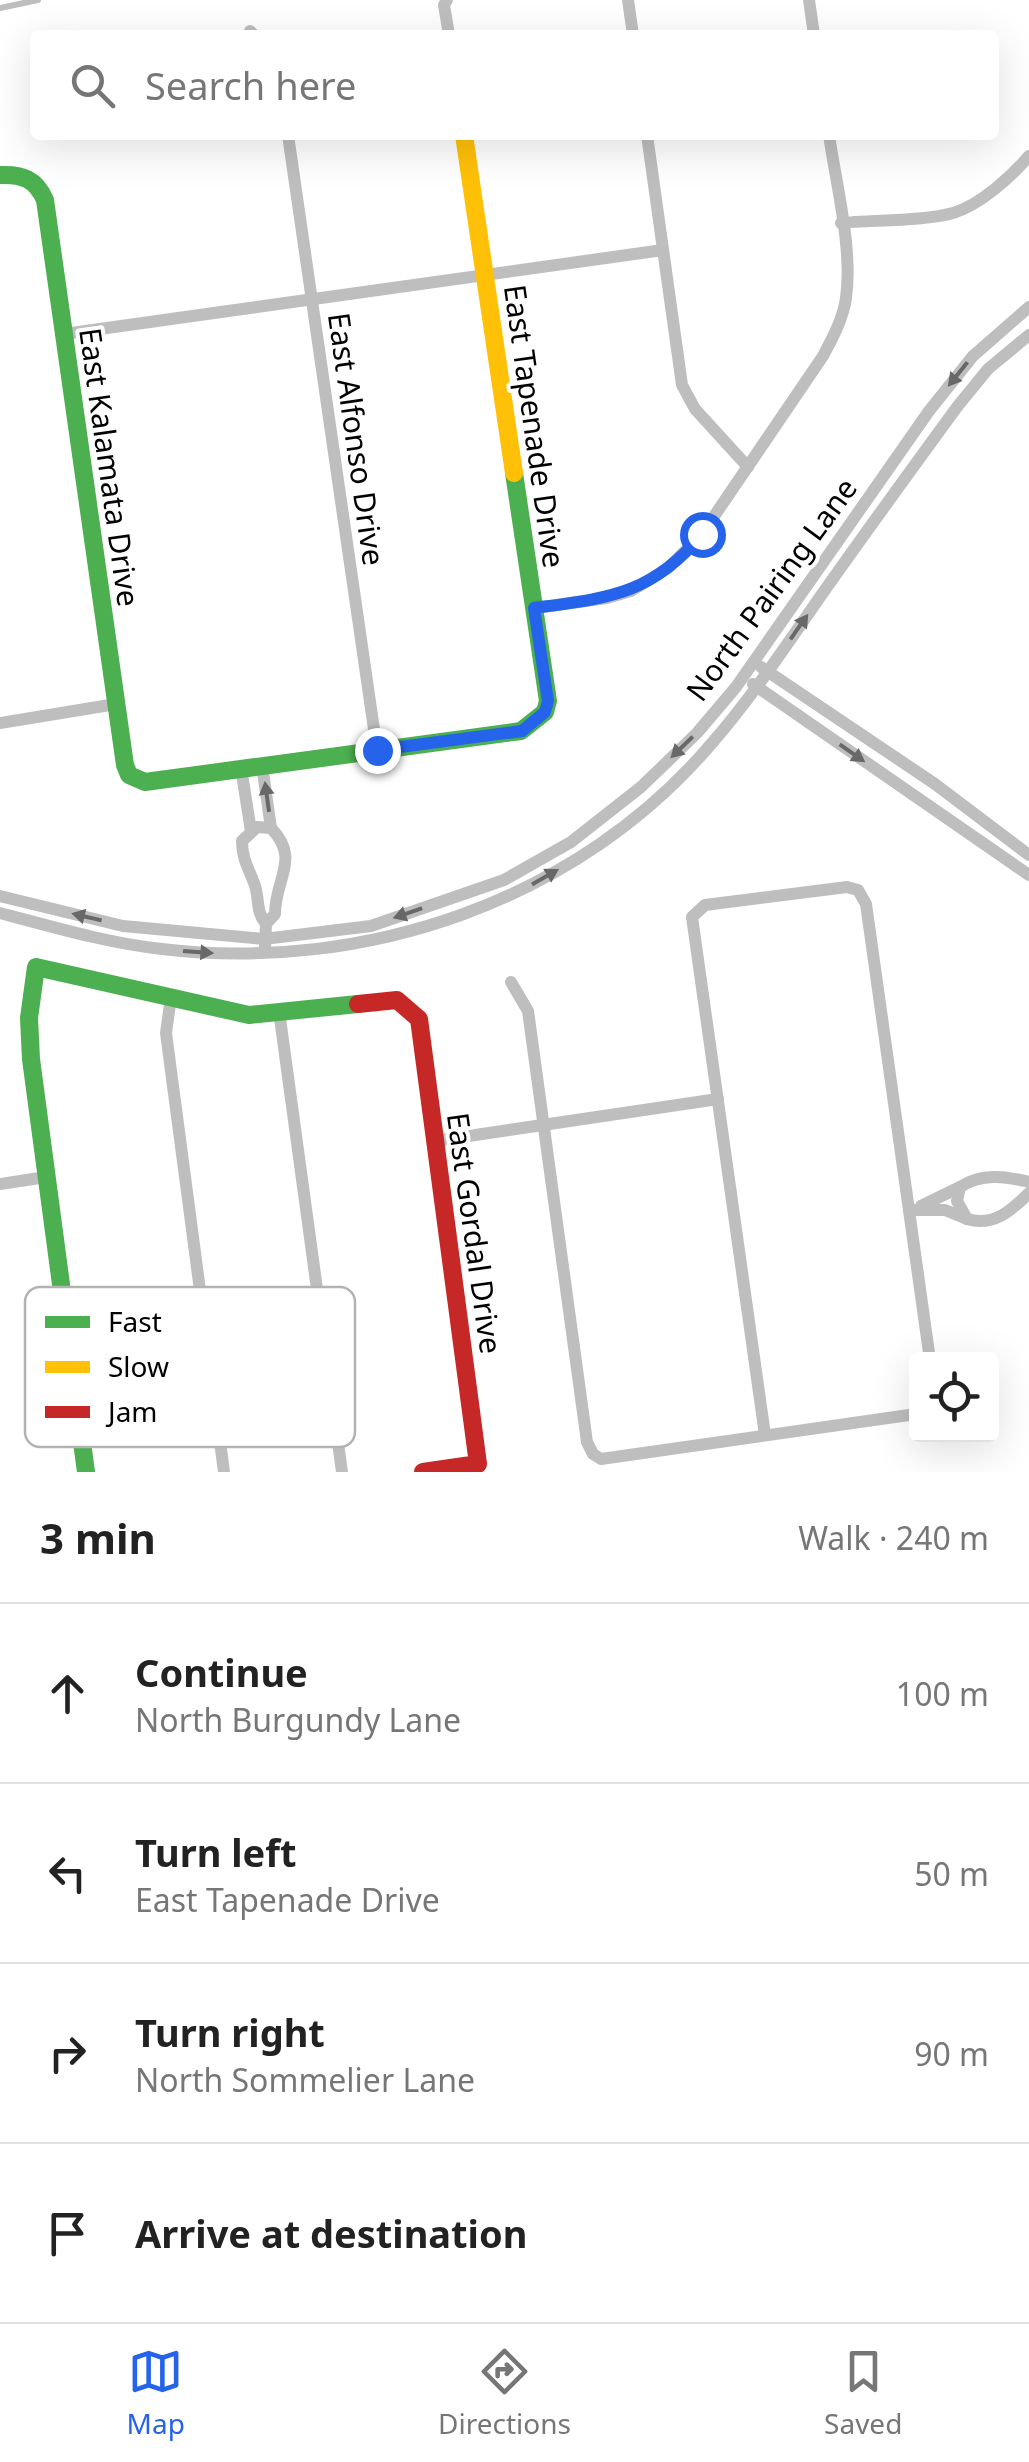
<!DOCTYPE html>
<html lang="en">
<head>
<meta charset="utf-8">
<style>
  body { margin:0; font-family:"Noto Sans",sans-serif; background:#f6f6f6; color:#222 }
  .controls { position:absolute; right:30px; bottom:30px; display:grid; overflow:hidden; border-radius:10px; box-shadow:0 10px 40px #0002 }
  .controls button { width:90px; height:90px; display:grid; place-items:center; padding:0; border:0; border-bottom:2px solid #e0e0e0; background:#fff; color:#222; font:50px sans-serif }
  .stop { position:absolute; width:30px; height:30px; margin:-22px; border:8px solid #2563eb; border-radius:50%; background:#fff }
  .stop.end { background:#2563eb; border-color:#fff; box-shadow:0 2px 10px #0008 }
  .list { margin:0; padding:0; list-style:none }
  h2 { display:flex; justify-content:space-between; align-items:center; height:130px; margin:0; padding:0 40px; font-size:42px }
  h2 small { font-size:32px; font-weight:400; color:#767676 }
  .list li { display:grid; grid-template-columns:65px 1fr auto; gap:30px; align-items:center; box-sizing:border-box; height:180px; padding:0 40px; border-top:2px solid #e0e0e0 }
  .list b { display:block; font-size:38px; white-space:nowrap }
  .list p { margin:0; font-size:32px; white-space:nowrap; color:#767676 }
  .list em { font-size:32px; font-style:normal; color:#767676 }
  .icon { flex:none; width:55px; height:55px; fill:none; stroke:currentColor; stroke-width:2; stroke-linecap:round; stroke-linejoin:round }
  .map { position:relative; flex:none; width:1029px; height:1472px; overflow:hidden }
  .search { position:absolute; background:#fff; box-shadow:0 10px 40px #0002; left:30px; right:30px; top:30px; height:110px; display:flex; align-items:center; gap:25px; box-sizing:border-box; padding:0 35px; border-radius:10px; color:#767676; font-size:38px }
  .sheet { height:850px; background:#fff }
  nav { display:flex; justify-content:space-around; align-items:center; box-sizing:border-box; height:140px; border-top:2px solid #e0e0e0; background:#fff; font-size:28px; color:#767676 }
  nav a { display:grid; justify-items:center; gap:5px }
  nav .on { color:#2563eb }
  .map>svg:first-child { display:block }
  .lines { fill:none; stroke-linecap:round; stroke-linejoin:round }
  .lane { stroke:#bebebe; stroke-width:6 }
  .street { stroke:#bebebe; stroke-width:12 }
  .fast { stroke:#4caf50; stroke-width:18 }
  .slow { stroke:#ffc107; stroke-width:18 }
  .jam { stroke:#c62828; stroke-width:18 }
  .oneway { fill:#686868 }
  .route { stroke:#2563eb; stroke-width:12 }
  .labels { text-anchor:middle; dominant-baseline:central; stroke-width:8; stroke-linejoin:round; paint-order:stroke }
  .street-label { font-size:30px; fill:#000; stroke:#fff }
  .key { fill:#fff; stroke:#b2b2b2; stroke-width:2.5 }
  .key-label { font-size:28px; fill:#000 }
</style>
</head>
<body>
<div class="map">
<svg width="1029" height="1472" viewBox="0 0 1029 1472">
  <rect width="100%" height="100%" fill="#fff"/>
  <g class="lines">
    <path class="lane" d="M0 8 38 0"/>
    <g class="street">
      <path d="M447 0 444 5 449 35"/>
      <path d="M628 0 633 35"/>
      <path d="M809 0 814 35"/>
      <path d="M250 31 254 35"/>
      <path d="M288 135 377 750"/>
      <path d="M647 135 682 385 695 409 748 467"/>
      <path d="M841 223C872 220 926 221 953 213 980 205 1011 177 1029 156"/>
      <path d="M64 334 663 250"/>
      <path d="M535 608 607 598 631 591 668 568 702 534 823 356C833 337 843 319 846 298 853 249 836 184 829 135"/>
      <path d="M761 667 935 784 1029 855"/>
      <path d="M753 684 1029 875"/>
      <path d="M0 723 116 704"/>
      <path d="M262 765 271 828"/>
      <path d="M241 768 251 831"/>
      <path d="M0 896 123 926 264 939 371 926 504 880 571 842 641 787 697 733 736 687 929 411 973 356 1029 307"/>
      <path d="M0 913C53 927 107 943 162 949 365 973 578 901 712 743 752 697 785 647 820 597 865 533 911 470 957 407L988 369 1029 335"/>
      <path d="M265 947 266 924 275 914C275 878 301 859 271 828L257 827 242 841C242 858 248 867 254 883 260 898 255 911 266 924"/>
      <path d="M511 982 528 1011 587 1442 593 1454 601 1459 916 1414"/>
      <path d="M171 997 166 1033 224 1472"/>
      <path d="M279 1011 342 1472"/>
      <path d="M435 1141 718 1099"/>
      <path d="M1029 1182C1005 1176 981 1173 960 1187L957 1201 967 1219C993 1227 1011 1211 1029 1193"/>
      <path d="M0 1184 46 1177"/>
      <path d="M921 1206 960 1187"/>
      <path d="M909 1210H945L967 1219"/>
      <path d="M765 1435 692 917 705 905 847 887 858 890 866 904 930 1360"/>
    </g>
    <g class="fast">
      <path d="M0 175C22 174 36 179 45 200L125 765 129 775 145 782 521 731 545 712 548 701 514 473"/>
      <path d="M86 1472 31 1059 29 1018 36 967 249 1015 358 1004"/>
    </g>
    <path class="slow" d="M464 135 514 473"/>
    <path class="jam" d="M358 1004 397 1000 419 1019 478 1464 423 1472"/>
  </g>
  <defs><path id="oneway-solid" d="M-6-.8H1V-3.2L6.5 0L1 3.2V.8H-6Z" transform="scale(2.5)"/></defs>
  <g class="oneway">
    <use href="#oneway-solid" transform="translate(958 374) rotate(129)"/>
    <use href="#oneway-solid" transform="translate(799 627) rotate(-55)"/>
    <use href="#oneway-solid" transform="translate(682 747) rotate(136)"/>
    <use href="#oneway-solid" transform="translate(852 753) rotate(35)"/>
    <use href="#oneway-solid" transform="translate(267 797) rotate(-98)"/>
    <use href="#oneway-solid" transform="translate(545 877) rotate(-30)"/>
    <use href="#oneway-solid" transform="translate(408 913) rotate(161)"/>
    <use href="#oneway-solid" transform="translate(87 917) rotate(-167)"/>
    <use href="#oneway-solid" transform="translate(198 952) rotate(4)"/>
  </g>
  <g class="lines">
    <path class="route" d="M377 750 522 731 545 712 548 701 534 608C608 598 652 595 702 534"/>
  </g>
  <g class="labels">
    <g class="street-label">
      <text transform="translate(535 426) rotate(82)">East Tapenade Drive</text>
      <text transform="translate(357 439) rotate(82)">East Alfonso Drive</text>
      <text transform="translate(110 467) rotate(82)">East Kalamata Drive</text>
      <text transform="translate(771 589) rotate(-54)">North Pairing Lane</text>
      <text transform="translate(475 1233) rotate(82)">East Gordal Drive</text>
    </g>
  </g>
  <rect x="25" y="1287" width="330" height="160" rx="15" class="key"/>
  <rect x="45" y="1316" width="45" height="12" fill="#4caf50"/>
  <rect x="45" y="1361" width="45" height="12" fill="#ffc107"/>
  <rect x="45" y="1406" width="45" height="12" fill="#c62828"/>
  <g class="key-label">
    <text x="108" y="1332">Fast</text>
    <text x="108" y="1377">Slow</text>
    <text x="108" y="1422">Jam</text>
  </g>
</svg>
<div class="controls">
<button><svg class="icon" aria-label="locate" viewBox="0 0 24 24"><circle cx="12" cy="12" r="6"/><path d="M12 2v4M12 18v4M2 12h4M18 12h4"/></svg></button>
</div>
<div class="stop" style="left:702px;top:534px"></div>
<div class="stop end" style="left:377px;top:750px"></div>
<div class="search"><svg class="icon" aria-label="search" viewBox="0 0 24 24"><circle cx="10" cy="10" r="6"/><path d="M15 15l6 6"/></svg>Search here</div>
</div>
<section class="sheet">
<h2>3 min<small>Walk · 240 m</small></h2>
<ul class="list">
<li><svg class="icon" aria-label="ahead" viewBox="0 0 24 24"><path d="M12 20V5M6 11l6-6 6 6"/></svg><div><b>Continue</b><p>North Burgundy Lane</p></div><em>100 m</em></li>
<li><svg class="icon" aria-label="left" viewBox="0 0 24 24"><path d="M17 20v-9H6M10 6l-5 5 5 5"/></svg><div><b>Turn left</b><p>East Tapenade Drive</p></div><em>50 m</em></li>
<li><svg class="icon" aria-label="right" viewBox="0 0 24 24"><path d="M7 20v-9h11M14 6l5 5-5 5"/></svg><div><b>Turn right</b><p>North Sommelier Lane</p></div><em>90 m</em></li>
<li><svg class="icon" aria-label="arrive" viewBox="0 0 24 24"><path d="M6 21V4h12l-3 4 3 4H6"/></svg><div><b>Arrive at destination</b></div></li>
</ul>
</section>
<nav>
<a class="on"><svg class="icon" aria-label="map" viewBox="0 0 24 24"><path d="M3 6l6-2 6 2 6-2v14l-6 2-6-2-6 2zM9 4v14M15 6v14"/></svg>Map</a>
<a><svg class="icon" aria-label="directions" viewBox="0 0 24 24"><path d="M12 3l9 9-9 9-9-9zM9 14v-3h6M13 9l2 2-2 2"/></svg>Directions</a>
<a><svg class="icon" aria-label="saved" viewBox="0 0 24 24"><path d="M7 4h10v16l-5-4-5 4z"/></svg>Saved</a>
</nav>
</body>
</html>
